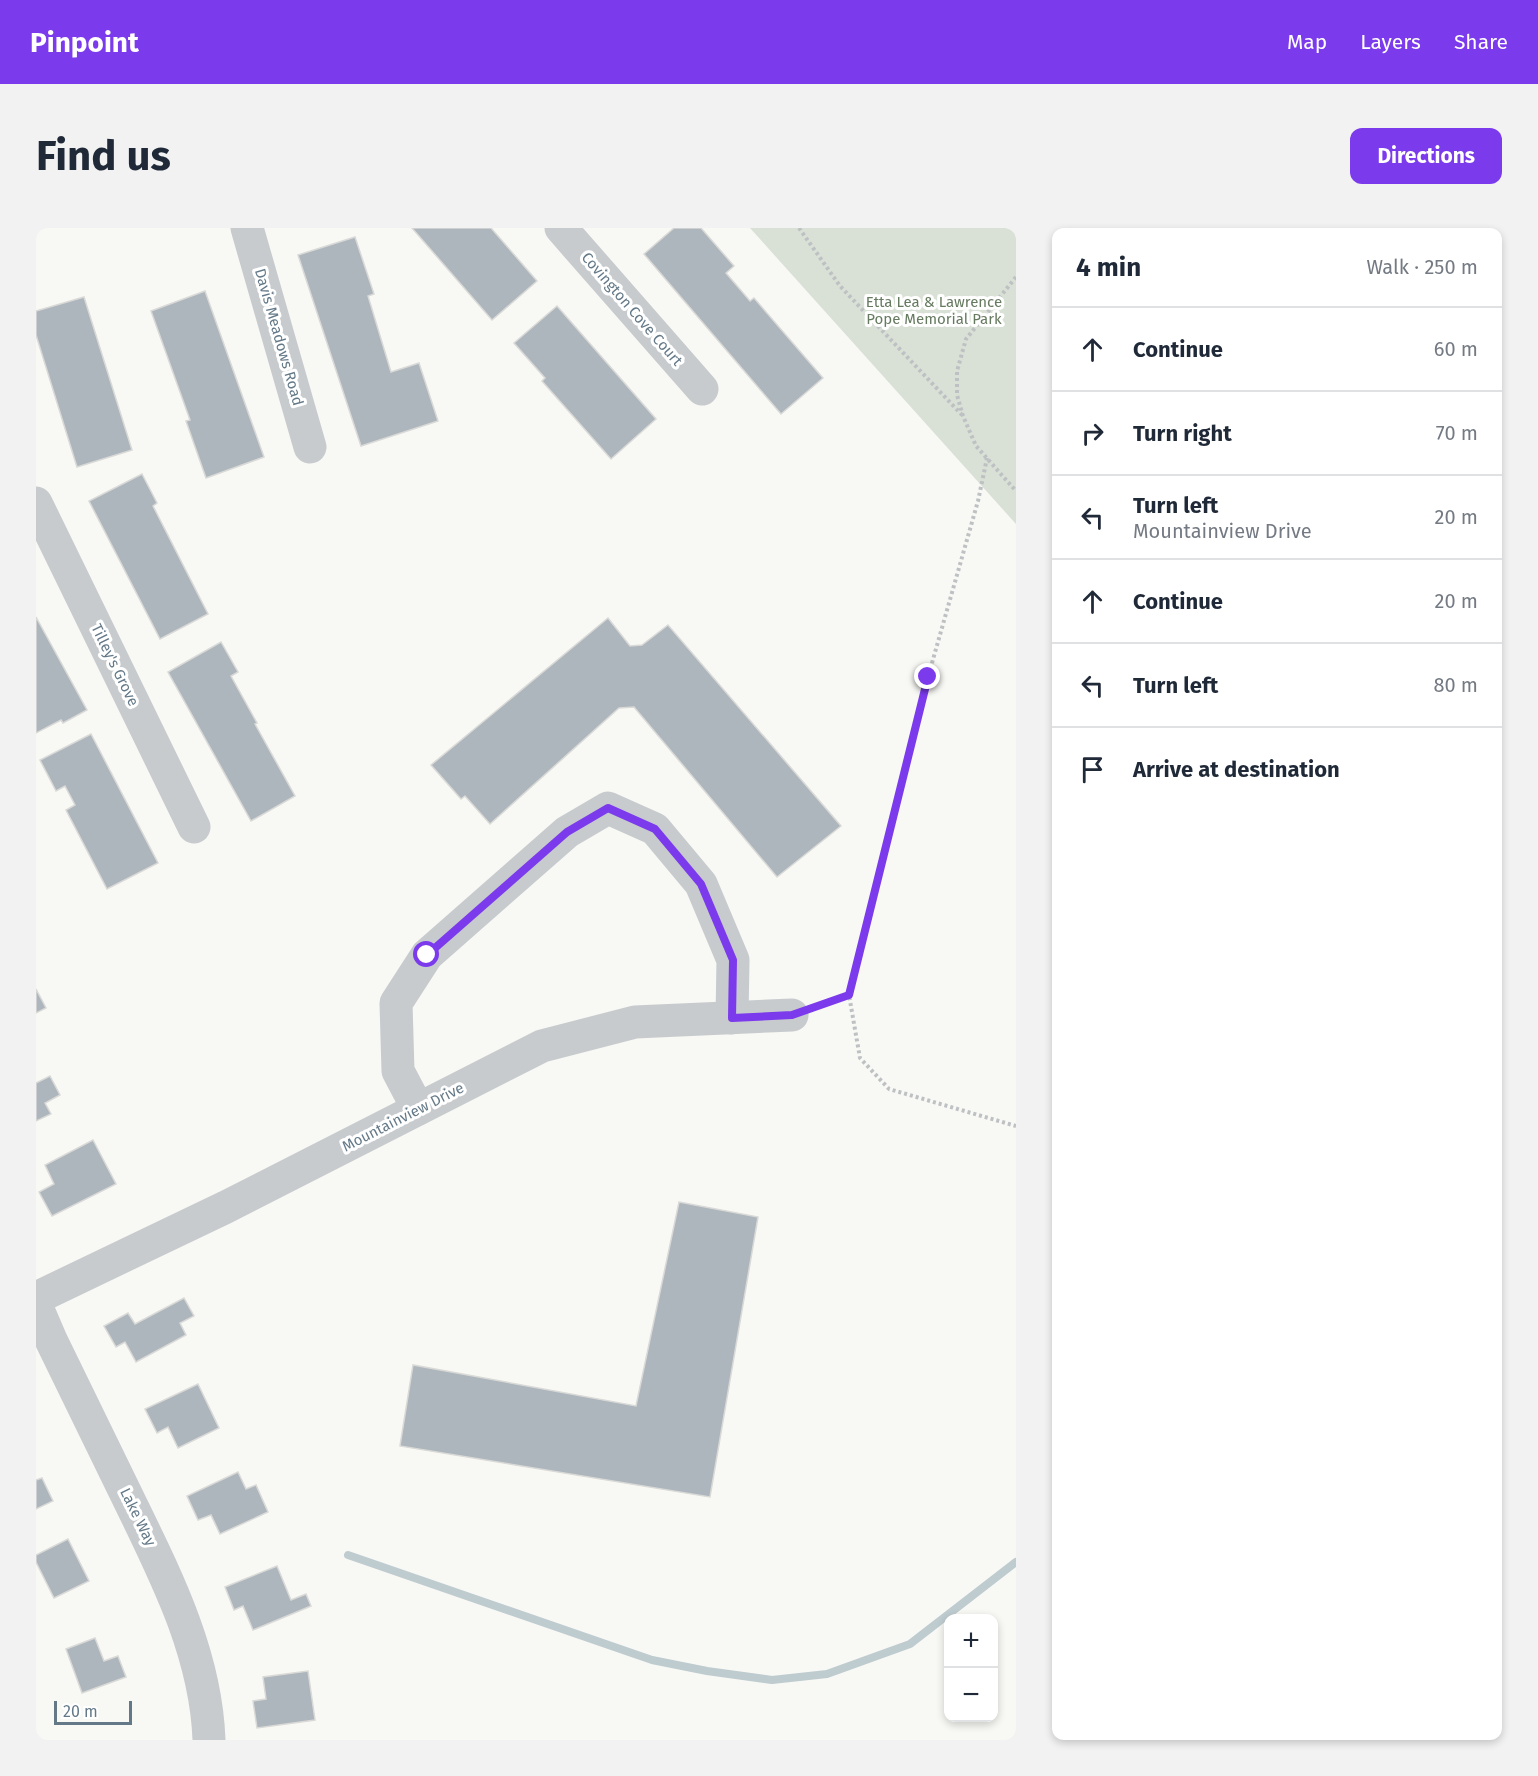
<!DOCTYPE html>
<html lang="en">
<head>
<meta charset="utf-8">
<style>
  body { margin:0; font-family:"Fira Sans",sans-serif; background:#f2f2f3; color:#1f2937 }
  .controls { position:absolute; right:18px; bottom:18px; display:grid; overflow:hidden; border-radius:12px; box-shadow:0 3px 9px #0003 }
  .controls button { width:54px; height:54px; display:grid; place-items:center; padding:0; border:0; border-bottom:2px solid #e0e1e3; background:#fff; color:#1f2937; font:30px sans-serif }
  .scale { position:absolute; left:18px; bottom:15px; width:78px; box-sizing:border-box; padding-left:6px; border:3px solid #647988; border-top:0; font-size:16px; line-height:21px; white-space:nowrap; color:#647988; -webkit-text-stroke:4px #fff; paint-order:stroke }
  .stop { position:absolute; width:18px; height:18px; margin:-14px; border:4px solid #7c3aed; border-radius:50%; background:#fff }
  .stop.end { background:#7c3aed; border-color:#fff; box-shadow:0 2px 6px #0008 }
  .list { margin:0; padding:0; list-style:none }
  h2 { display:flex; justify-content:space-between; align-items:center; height:78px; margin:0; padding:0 24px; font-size:26px }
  h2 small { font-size:20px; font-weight:400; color:#747a83 }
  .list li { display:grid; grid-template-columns:39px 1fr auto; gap:18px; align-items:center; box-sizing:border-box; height:84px; padding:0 24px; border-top:2px solid #e0e1e3 }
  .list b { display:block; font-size:22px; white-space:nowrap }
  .list p { margin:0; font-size:20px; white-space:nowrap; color:#747a83 }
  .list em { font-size:20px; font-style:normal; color:#747a83 }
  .icon { flex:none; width:33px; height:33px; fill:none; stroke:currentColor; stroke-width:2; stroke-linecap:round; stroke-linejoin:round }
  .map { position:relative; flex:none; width:980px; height:1512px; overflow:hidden; border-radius:12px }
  header { display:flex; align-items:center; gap:36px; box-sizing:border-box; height:84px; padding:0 30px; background:#7c3aed; color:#fff }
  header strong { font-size:28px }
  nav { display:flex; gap:33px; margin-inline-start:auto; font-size:21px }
  .intro { display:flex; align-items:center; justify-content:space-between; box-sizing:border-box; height:144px; padding:0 36px }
  h1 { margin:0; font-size:42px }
  .button { padding:15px 27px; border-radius:12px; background:#7c3aed; color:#fff; font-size:21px; font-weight:700 }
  main { display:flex; gap:36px; padding:0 36px }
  aside { flex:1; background:#fff; border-radius:12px; box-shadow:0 3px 9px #0003 }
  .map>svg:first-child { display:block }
  .green { fill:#d9e0d5 }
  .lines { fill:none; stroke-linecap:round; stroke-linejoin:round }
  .stream { stroke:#becbcf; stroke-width:8 }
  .building { fill:#adb6bc; stroke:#d9d9d7; stroke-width:1.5 }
  .path { stroke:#bec1c3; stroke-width:4; stroke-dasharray:3 3; stroke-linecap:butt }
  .minor { stroke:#c7cbce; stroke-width:33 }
  .route { stroke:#7c3aed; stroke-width:8 }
  .labels { text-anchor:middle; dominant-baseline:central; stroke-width:6; stroke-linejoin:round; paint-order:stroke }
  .park-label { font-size:15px; fill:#667a60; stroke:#fff }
  .street-label { font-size:15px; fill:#647988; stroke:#fff }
</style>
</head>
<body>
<header>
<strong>Pinpoint</strong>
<nav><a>Map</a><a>Layers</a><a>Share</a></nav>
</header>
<div class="intro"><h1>Find us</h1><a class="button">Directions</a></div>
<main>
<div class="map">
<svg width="980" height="1512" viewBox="0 0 980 1512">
  <rect width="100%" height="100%" fill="#f8f8f4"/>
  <path class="green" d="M714 0H980V296Z"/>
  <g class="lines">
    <path class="stream" d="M312 1327 616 1432 671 1443 736 1452 791 1446 874 1416 980 1334"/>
  </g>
  <g class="building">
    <path d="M376 0H455L501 53 456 92Z"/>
    <path d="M638 0H665L698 38 690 45 714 73 718 70 787 150 745 186 608 26Z"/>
    <path d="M319 9 338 66 332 68 355 144 383 135 402 193 325 218 262 27Z"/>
    <path d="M169 63 228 229 170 250 150 193 154 192 115 83Z"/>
    <path d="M48 69 96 222 41 239 0 107V83Z"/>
    <path d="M521 78 620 191 575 231 506 153 509 150 478 115Z"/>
    <path d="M106 246 121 275 117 278 172 386 124 411 53 273Z"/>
    <path d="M0 389 51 482 27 495 25 492 0 505Z"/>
    <path d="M572 390 594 418 606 417 632 397 805 598 741 649 598 479 583 480 454 596 429 568 425 571 395 537Z"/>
    <path d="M185 414 202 444 195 448 221 495 219 496 259 568 215 593 132 444Z"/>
    <path d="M55 506 122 635 71 661 30 582 39 577 29 558 20 563 4 532Z"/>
    <path d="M0 761 10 780 0 785Z"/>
    <path d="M14 848 24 867 9 875 15 886 0 893V855Z"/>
    <path d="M57 912 80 956 16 988 3 964 18 956 9 937Z"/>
    <path d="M643 974 722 989 674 1269 364 1218 377 1137 600 1178Z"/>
    <path d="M148 1070 158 1088 144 1095 150 1107 100 1134 89 1114 80 1119 68 1098 92 1085 99 1096Z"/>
    <path d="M162 1156 183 1200 142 1220 132 1199 121 1205 109 1181Z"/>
    <path d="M202 1244 210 1261 220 1257 232 1284 184 1306 175 1287 162 1292 151 1268Z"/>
    <path d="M6 1250 17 1273 0 1281V1252Z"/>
    <path d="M32 1311 53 1353 18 1370 0 1334V1327Z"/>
    <path d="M241 1338 255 1372 270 1366 275 1378 217 1402 207 1378 198 1382 189 1359Z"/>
    <path d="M59 1410 68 1433 82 1428 90 1449 46 1465 30 1421Z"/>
    <path d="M272 1443 279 1492 221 1500 217 1473 230 1471 227 1449Z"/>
  </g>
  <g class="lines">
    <g class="path">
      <path d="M763 0 804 58 926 187"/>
      <path d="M980 49 930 111 921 143V167L927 188 940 218 980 263"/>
      <path d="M813 767 892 449 942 273 951 230"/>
      <path d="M781 778 813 767 824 830 853 861 980 898"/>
    </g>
    <g class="minor">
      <path d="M211 0 274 219"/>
      <path d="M525 0 666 161"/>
      <path d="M0 275 158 599"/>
      <path d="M382 881 362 843 360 775 391 727 531 604 572 580 619 601 665 656 697 732 696 790"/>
      <path d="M0 1070 190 979 506 818 599 794 756 787"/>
      <path d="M0 1077 15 1112C41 1165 67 1219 93 1272 130 1348 170 1426 173 1512"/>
    </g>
  </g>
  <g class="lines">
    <path class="route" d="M391 727 531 604 572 580 619 601 665 656 697 732 696 790 756 787 813 767 892 449"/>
  </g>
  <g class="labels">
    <g class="park-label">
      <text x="898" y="74">Etta Lea &amp; Lawrence<tspan x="898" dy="17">Pope Memorial Park</tspan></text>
    </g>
    <g class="street-label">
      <text transform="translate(596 81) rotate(49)">Covington Cove Court</text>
      <text transform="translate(243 109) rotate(74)">Davis Meadows Road</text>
      <text transform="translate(79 437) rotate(64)">Tilley's Grove</text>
      <text transform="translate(367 889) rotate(-27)">Mountainview Drive</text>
      <text transform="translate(102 1289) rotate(64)">Lake Way</text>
    </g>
  </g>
</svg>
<div class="controls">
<button>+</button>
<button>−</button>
</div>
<div class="scale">20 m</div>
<div class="stop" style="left:391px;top:727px"></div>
<div class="stop end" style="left:892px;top:449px"></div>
</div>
<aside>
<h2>4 min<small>Walk · 250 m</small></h2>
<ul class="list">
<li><svg class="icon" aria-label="ahead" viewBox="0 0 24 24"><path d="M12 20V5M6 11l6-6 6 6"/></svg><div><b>Continue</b></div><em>60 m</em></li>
<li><svg class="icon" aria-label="right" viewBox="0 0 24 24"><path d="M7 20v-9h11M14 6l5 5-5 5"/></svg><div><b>Turn right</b></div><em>70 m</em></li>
<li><svg class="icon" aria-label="left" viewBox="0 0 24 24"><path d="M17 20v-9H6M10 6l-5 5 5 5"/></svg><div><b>Turn left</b><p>Mountainview Drive</p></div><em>20 m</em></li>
<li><svg class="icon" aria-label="ahead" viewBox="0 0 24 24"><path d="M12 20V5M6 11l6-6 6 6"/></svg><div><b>Continue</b></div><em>20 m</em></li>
<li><svg class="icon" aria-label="left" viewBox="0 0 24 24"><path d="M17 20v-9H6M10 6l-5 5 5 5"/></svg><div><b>Turn left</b></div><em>80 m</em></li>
<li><svg class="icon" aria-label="arrive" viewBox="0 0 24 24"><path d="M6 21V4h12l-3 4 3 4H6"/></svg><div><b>Arrive at destination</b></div></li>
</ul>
</aside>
</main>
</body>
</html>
